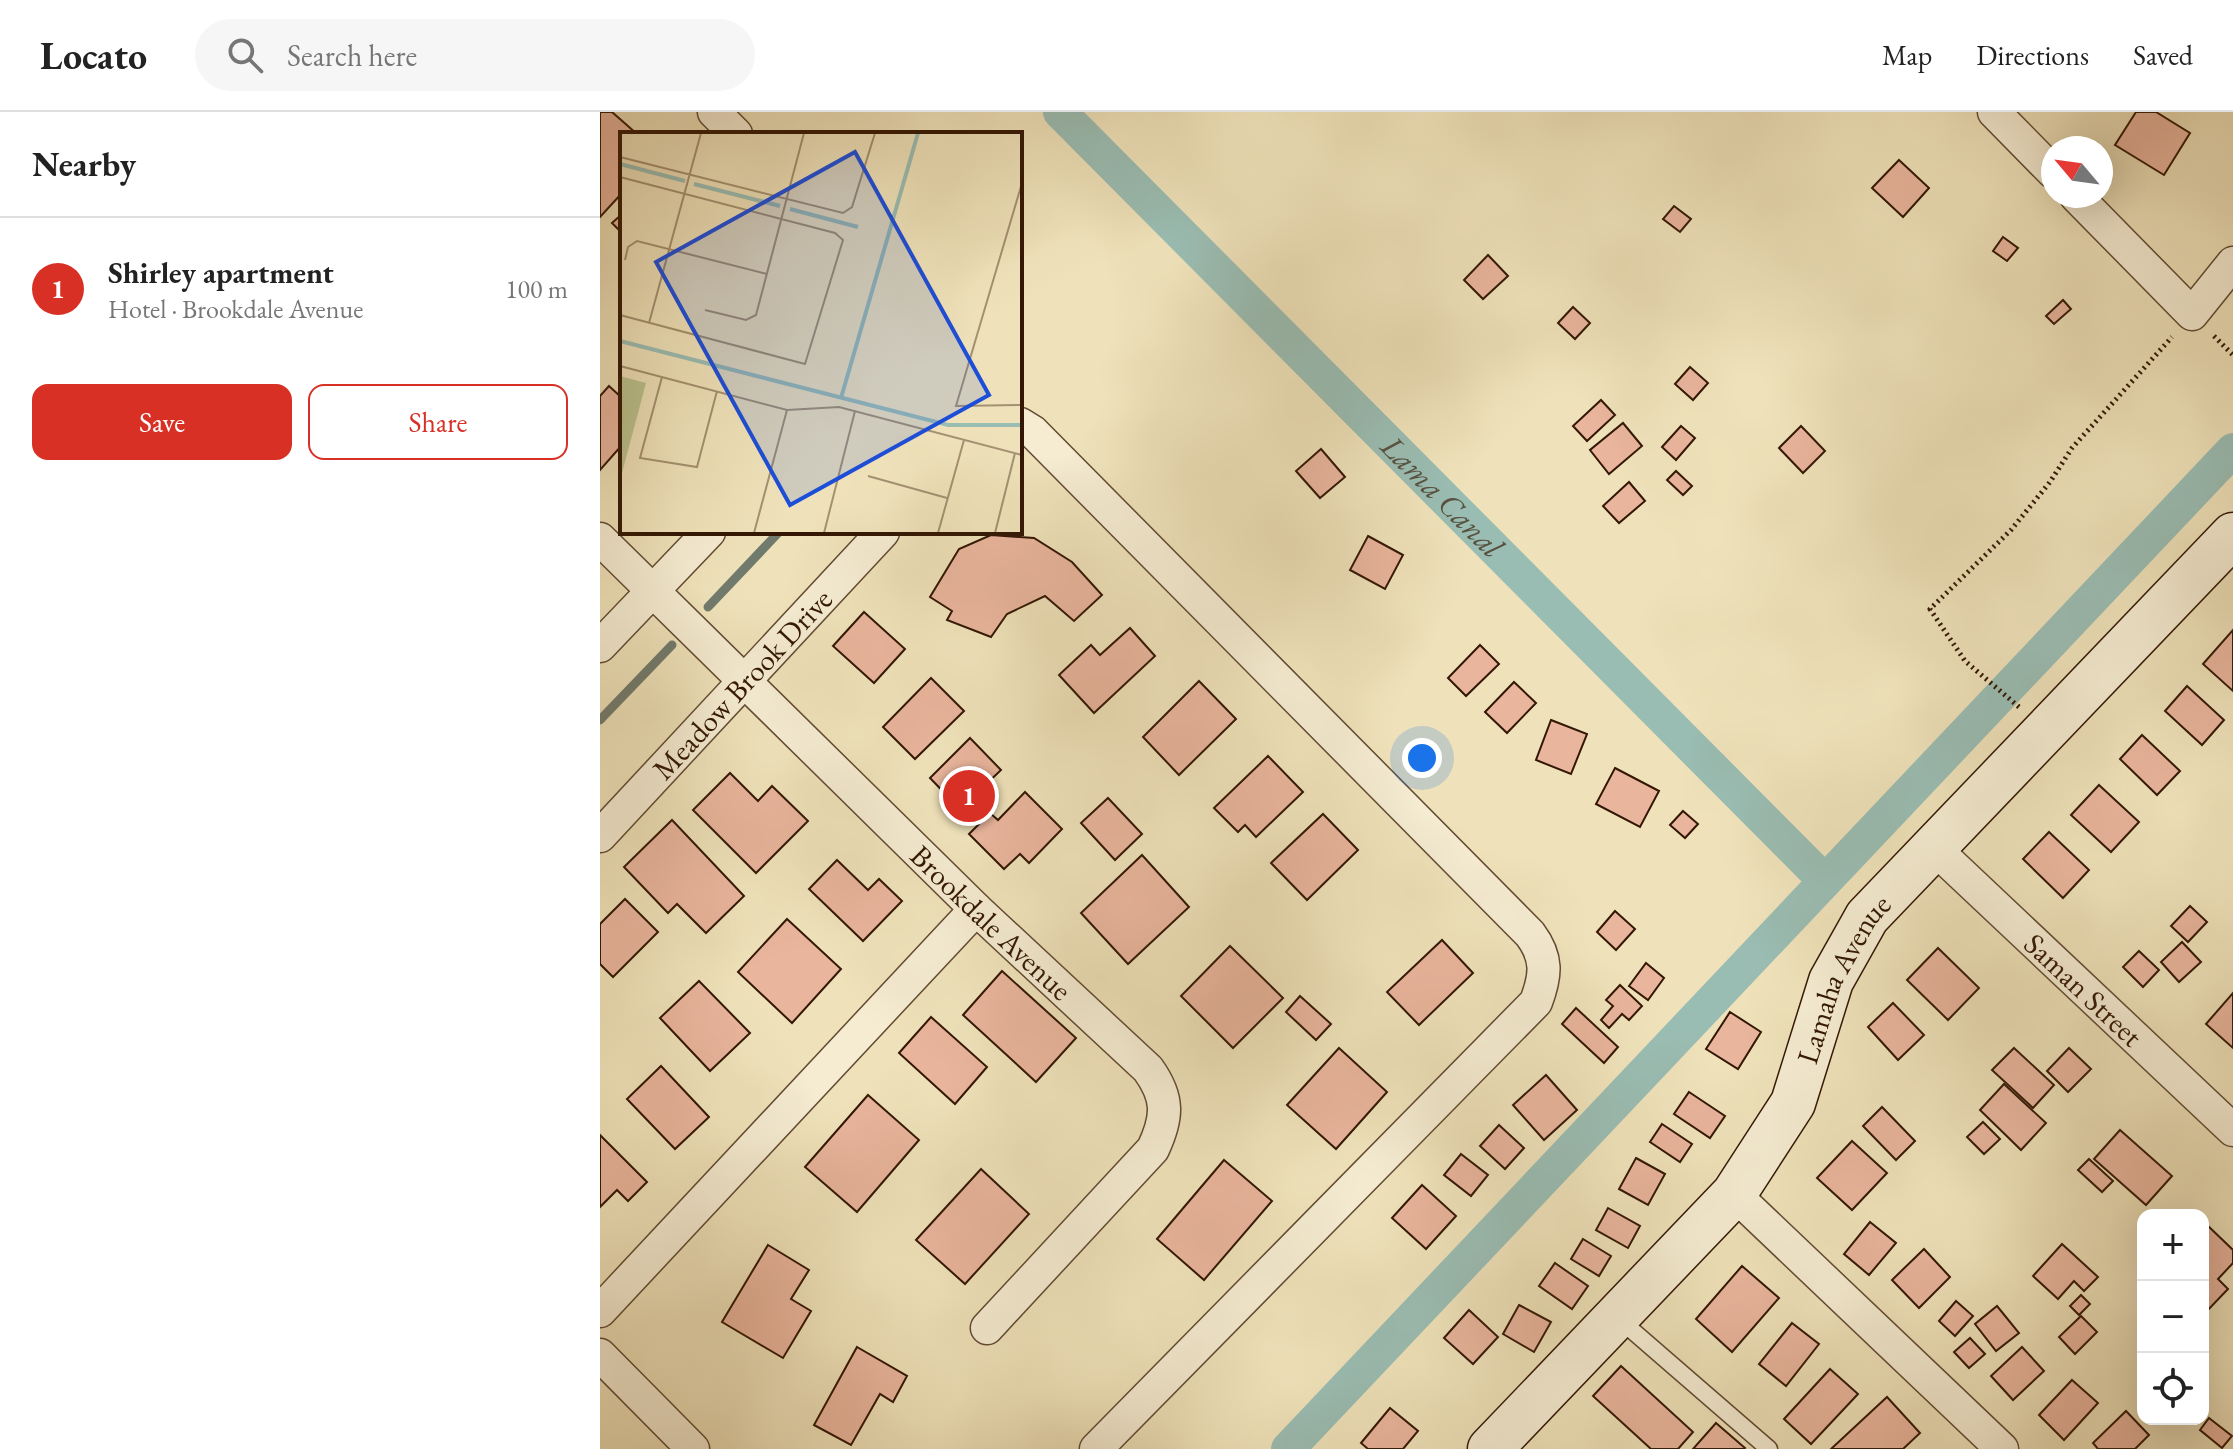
<!DOCTYPE html>
<html lang="en">
<head>
<meta charset="utf-8">
<style>
  body { margin:0; font-family:"EB Garamond",serif; background:#f6f6f6; color:#222 }
  .controls { position:absolute; right:24px; bottom:24px; display:grid; overflow:hidden; border-radius:16px; box-shadow:0 8px 32px #0002 }
  .controls button { width:72px; height:72px; display:grid; place-items:center; padding:0; border:0; border-bottom:2px solid #e0e0e0; background:#fff; color:#222; font:40px sans-serif }
  .compass { position:absolute; left:1441px; top:24px; width:72px; height:72px; border-radius:50%; background:#fff; box-shadow:0 8px 32px #0002; rotate:299deg }
  .you { position:absolute; left:822px; top:646px; width:28px; height:28px; margin:-20px; border:6px solid #fff; border-radius:50%; background:#1a73e8; box-shadow:0 0 0 12px #1a73e833 }
  .badge { display:grid; place-items:center; width:52px; height:52px; border-radius:50%; background:#d93025; color:#fff; font-size:26px; font-weight:700 }
  .pin { position:absolute; translate:-50% -50%; border:4px solid #fff; box-shadow:0 2px 8px #0006 }
  .list { margin:0; padding:0; list-style:none }
  h2 { display:flex; justify-content:space-between; align-items:center; height:104px; margin:0; padding:0 32px; font-size:34px }
  h2 small { font-size:26px; font-weight:400; color:#767676 }
  .list li { display:grid; grid-template-columns:52px 1fr auto; gap:24px; align-items:center; box-sizing:border-box; height:144px; padding:0 32px; border-top:2px solid #e0e0e0 }
  .list b { display:block; font-size:30px; white-space:nowrap }
  .list p { margin:0; font-size:26px; white-space:nowrap; color:#767676 }
  .list em { font-size:26px; font-style:normal; color:#767676 }
  .actions { display:flex; gap:16px; padding:24px 32px }
  .actions a { flex:1; padding:18px 0; border:2px solid #d93025; border-radius:16px; text-align:center; font-size:28px; color:#d93025 }
  .actions .main { background:#d93025; color:#fff }
  .icon { flex:none; width:44px; height:44px; fill:none; stroke:currentColor; stroke-width:2; stroke-linecap:round; stroke-linejoin:round }
  .map { position:relative; flex:none; width:1633px; height:1337px; overflow:hidden }
  header { display:flex; align-items:center; gap:48px; box-sizing:border-box; height:112px; padding:0 40px; background:#fff; border-bottom:2px solid #e0e0e0 }
  header strong { font-size:38px }
  nav { display:flex; gap:44px; margin-inline-start:auto; font-size:28px }
  .search { width:560px; height:72px; background:#f6f6f6; display:flex; align-items:center; gap:20px; box-sizing:border-box; padding:0 28px; border-radius:44px; color:#767676; font-size:30px }
  main { display:flex }
  aside { flex:1; background:#fff }
  .map>svg:first-child { display:block }
  .lines { fill:none; stroke-linecap:round; stroke-linejoin:round }
  .stream { stroke:#717b6d; stroke-width:9 }
  .canal { stroke:#9abdb3; stroke-width:34 }
  .building { fill:#e9b59d; stroke:#331704; stroke-width:2 }
  .lane-casing { stroke:#624a32; stroke-width:19 }
  .street-casing { stroke:#624a32; stroke-width:35 }
  .secondary-casing { stroke:#331704; stroke-width:47 }
  .path { stroke:#331704; stroke-width:5; stroke-dasharray:2 4; stroke-linecap:butt }
  .lane { stroke:#f5ecd2; stroke-width:16 }
  .street { stroke:#f5ecd2; stroke-width:32 }
  .secondary { stroke:#f5ecd2; stroke-width:44 }
  .labels { text-anchor:middle; dominant-baseline:central; stroke-width:8; stroke-linejoin:round; paint-order:stroke }
  .street-label { font-size:30px; fill:#331704; stroke:#f5ecd2 }
  .water-label { font-size:32px; font-style:italic; fill:#575141; stroke:#f5ecd2 }
  .inset-river { fill:none; stroke:#9abdb3; stroke-width:4 }
  .inset-road { fill:none; stroke:#a49171; stroke-width:2 }
  .view { fill:#1d4ed8; fill-opacity:0.15; stroke:#1d4ed8; stroke-width:4 }
  .inset-edge { fill:none; stroke:#331704; stroke-width:4 }
</style>
</head>
<body>
<header>
<strong>Locato</strong>
<div class="search"><svg class="icon" aria-label="search" viewBox="0 0 24 24"><circle cx="10" cy="10" r="6"/><path d="M15 15l6 6"/></svg>Search here</div>
<nav><a>Map</a><a>Directions</a><a>Saved</a></nav>
</header>
<main>
<aside>
<h2>Nearby<small></small></h2>
<ul class="list">
<li><span class="badge">1</span><div><b>Shirley apartment</b><p>Hotel · Brookdale Avenue</p></div><em>100 m</em></li>
</ul>
<div class="actions"><a class="main">Save</a><a>Share</a></div>
</aside>
<div class="map">
<svg width="1633" height="1337" viewBox="0 0 1633 1337">
  <rect width="100%" height="100%" fill="#efe2ba"/>
  <filter id="stains"><feTurbulence type="fractalNoise" baseFrequency=".0025" numOctaves="4"/><feColorMatrix values="0 0 0 0 .2 0 0 0 0 .09 0 0 0 0 .02 0 0 0 .5 -.17"/></filter>
  <radialGradient id="worn" r=".72"><stop offset=".6" stop-color="#630" stop-opacity="0"/><stop offset="1" stop-color="#630" stop-opacity=".3"/></radialGradient>
  <g class="lines">
    <g class="stream">
      <path d="M108 495 179 420"/>
      <path d="M0 608 72 533"/>
    </g>
    <g class="canal">
      <path id="s1" d="M460 0 1225 769"/>
      <path d="M688 1337 1633 338"/>
    </g>
  </g>
  <g class="building">
    <path d="M0 0H12L37 22H22V81L0 105Z"/>
    <path d="M1536 0H1556L1590 21 1564 63 1515 33Z"/>
    <path d="M1299 48 1329 76 1303 105 1272 76Z"/>
    <path d="M1074 94 1091 107 1080 120 1063 107Z"/>
    <path d="M22 102V121L12 111Z"/>
    <path d="M1403 125 1418 136 1407 149 1393 139Z"/>
    <path d="M888 143 908 164 883 187 864 168Z"/>
    <path d="M1463 188 1471 197 1454 212 1446 204Z"/>
    <path d="M973 195 990 211 975 227 958 211Z"/>
    <path d="M1090 255 1108 271 1093 288 1075 272Z"/>
    <path d="M9 274 22 286V333L0 358V284Z"/>
    <path d="M1001 288 1015 303 987 329 973 314Z"/>
    <path d="M1023 311 1042 334 1009 362 990 338Z"/>
    <path d="M1081 314 1095 326 1076 348 1062 335Z"/>
    <path d="M1201 314 1225 339 1203 361 1179 336Z"/>
    <path d="M721 337 745 365 720 386 696 359Z"/>
    <path d="M1076 359 1092 374 1083 383 1067 368Z"/>
    <path d="M1029 370 1045 389 1019 411 1003 394Z"/>
    <path d="M391 423 434 426 472 450 502 483 474 509 445 484 407 502 391 525 347 508 352 499 330 485 359 437Z"/>
    <path d="M768 424 803 443 785 477 750 458Z"/>
    <path d="M264 500 305 537 274 571 233 534Z"/>
    <path d="M530 516 555 544 494 601 459 563 491 533 500 543Z"/>
    <path d="M1633 518V579L1603 552Z"/>
    <path d="M880 533 899 552 866 584 848 566Z"/>
    <path d="M331 566 364 599 315 647 283 615Z"/>
    <path d="M599 569 636 607 579 663 543 625Z"/>
    <path d="M914 570 936 591 907 621 885 600Z"/>
    <path d="M1587 574 1624 608 1602 633 1565 599Z"/>
    <path d="M951 608 987 622 971 662 936 648Z"/>
    <path d="M1542 623 1580 659 1557 683 1520 647Z"/>
    <path d="M370 626 401 658 360 697 330 666Z"/>
    <path d="M668 644 703 680 656 725 645 713 638 720 614 696Z"/>
    <path d="M1015 656 1059 679 1040 715 996 692Z"/>
    <path d="M130 661 158 689 172 674 208 709 156 761 93 698Z"/>
    <path d="M1499 673 1539 710 1511 740 1471 703Z"/>
    <path d="M425 680 462 717 429 751 420 742 404 757 369 722 390 701 398 708Z"/>
    <path d="M508 686 542 722 515 748 481 711Z"/>
    <path d="M1083 699 1098 712 1085 726 1070 713Z"/>
    <path d="M723 702 758 738 707 788 671 751Z"/>
    <path d="M72 708 144 784 106 821 77 792 68 801 24 755Z"/>
    <path d="M1449 720 1489 758 1463 786 1423 747Z"/>
    <path d="M542 743 589 795 528 852 481 801Z"/>
    <path d="M237 748 268 778 279 767 302 789 263 829 209 777Z"/>
    <path d="M25 787 58 820 13 865 0 852V812Z"/>
    <path d="M1590 794 1607 810 1588 830 1571 814Z"/>
    <path d="M1015 799 1035 817 1016 838 997 820Z"/>
    <path d="M187 807 241 857 192 911 138 860Z"/>
    <path d="M842 828 873 861 819 913 787 880Z"/>
    <path d="M1582 830 1601 850 1579 870 1561 850Z"/>
    <path d="M630 834 683 886 633 936 581 884Z"/>
    <path d="M1338 836 1379 876 1348 908 1307 868Z"/>
    <path d="M1539 839 1559 858 1543 875 1523 855Z"/>
    <path d="M1046 851 1064 866 1048 888 1029 874Z"/>
    <path d="M402 859 476 926 436 970 363 903Z"/>
    <path d="M99 869 150 921 110 959 60 906Z"/>
    <path d="M1020 873 1042 894 1029 908 1022 902 1009 916 1001 908 1013 894 1006 888Z"/>
    <path d="M1633 881V936L1606 912Z"/>
    <path d="M700 884 731 912 716 928 686 900Z"/>
    <path d="M1293 891 1324 923 1298 948 1268 915Z"/>
    <path d="M976 896 1018 935 1004 951 962 912Z"/>
    <path d="M1130 900 1161 920 1138 957 1106 937Z"/>
    <path d="M331 905 387 955 355 992 299 941Z"/>
    <path d="M739 936 787 980 736 1037 687 993Z"/>
    <path d="M1414 936 1454 973 1433 996 1392 958Z"/>
    <path d="M1469 936 1491 957 1468 980 1447 959Z"/>
    <path d="M61 954 109 1005 75 1037 27 987Z"/>
    <path d="M946 963 977 998 944 1028 913 993Z"/>
    <path d="M1404 972 1446 1011 1421 1038 1380 998Z"/>
    <path d="M1089 980 1125 1004 1110 1026 1074 1002Z"/>
    <path d="M268 983 319 1028 257 1100 205 1055Z"/>
    <path d="M1282 995 1315 1029 1296 1048 1263 1014Z"/>
    <path d="M1383 1010 1400 1027 1384 1042 1367 1025Z"/>
    <path d="M1062 1012 1092 1032 1080 1050 1050 1030Z"/>
    <path d="M899 1013 924 1036 905 1057 880 1034Z"/>
    <path d="M1520 1018 1572 1064 1546 1093 1494 1047Z"/>
    <path d="M0 1023 47 1070 28 1089 17 1078 0 1095Z"/>
    <path d="M1252 1029 1287 1061 1252 1098 1217 1066Z"/>
    <path d="M861 1042 888 1063 871 1084 844 1063Z"/>
    <path d="M1036 1046 1065 1062 1048 1093 1019 1077Z"/>
    <path d="M1489 1047 1513 1069 1502 1080 1478 1058Z"/>
    <path d="M624 1048 672 1089 604 1168 557 1127Z"/>
    <path d="M381 1057 429 1102 365 1172 316 1128Z"/>
    <path d="M822 1073 856 1104 826 1137 792 1106Z"/>
    <path d="M1008 1096 1040 1114 1028 1136 996 1118Z"/>
    <path d="M1270 1110 1296 1131 1269 1163 1244 1142Z"/>
    <path d="M1605 1111 1633 1138V1151L1618 1167 1628 1177 1606 1200 1603 1198Z"/>
    <path d="M983 1127 1011 1144 999 1164 971 1147Z"/>
    <path d="M1462 1132 1498 1165 1484 1179 1474 1169 1458 1187 1433 1164Z"/>
    <path d="M168 1133 209 1158 191 1187 211 1199 183 1246 122 1210Z"/>
    <path d="M1324 1137 1350 1165 1319 1196 1292 1168Z"/>
    <path d="M955 1151 988 1174 972 1197 939 1174Z"/>
    <path d="M1142 1154 1179 1186 1132 1240 1096 1207Z"/>
    <path d="M1481 1183 1490 1192 1479 1203 1470 1194Z"/>
    <path d="M1356 1189 1373 1204 1355 1224 1339 1209Z"/>
    <path d="M919 1193 951 1210 934 1240 903 1222Z"/>
    <path d="M1397 1194 1419 1221 1396 1239 1375 1212Z"/>
    <path d="M869 1198 898 1225 873 1252 844 1226Z"/>
    <path d="M1481 1204 1497 1220 1475 1242 1459 1225Z"/>
    <path d="M1192 1211 1219 1232 1186 1274 1159 1252Z"/>
    <path d="M1370 1226 1385 1242 1369 1256 1354 1240Z"/>
    <path d="M257 1235 307 1264 293 1290 280 1282 251 1333 214 1313Z"/>
    <path d="M1422 1235 1444 1259 1413 1288 1391 1264Z"/>
    <path d="M1021 1254 1093 1320 1078 1337H1051L993 1284Z"/>
    <path d="M1230 1257 1258 1282 1211 1332 1184 1307Z"/>
    <path d="M1472 1268 1498 1291 1464 1328 1439 1303Z"/>
    <path d="M1287 1285 1320 1321 1303 1337H1231Z"/>
    <path d="M790 1296 818 1319 803 1337H768L761 1331Z"/>
    <path d="M1526 1299 1549 1323 1535 1337H1498L1493 1331Z"/>
    <path d="M1609 1306 1632 1324 1622 1336 1600 1318Z"/>
    <path d="M1116 1311 1145 1336 1144 1337H1093Z"/>
  </g>
  <g class="lines">
    <defs>
      <path id="lane" d="M1019 1207 1169 1337"/>
      <g id="street">
        <path d="M114 0 136 22"/>
        <path d="M1394 0 1453 60"/>
        <path d="M1476 84 1592 202 1633 151"/>
        <path d="M420 312 433 320 930 822C948 846 946 863 936 890L496 1337"/>
        <path id="s2" d="M0 427 376 797 548 957C569 986 568 1005 553 1037L387 1216"/>
        <path d="M0 534 109 420"/>
        <path id="s3" d="M0 724 283 420"/>
        <path id="s4" d="M1334 736 1633 1018"/>
        <path d="M1134 1082 1402 1337"/>
        <path d="M0 1199 376 797"/>
        <path d="M0 1243 93 1337"/>
      </g>
      <g id="secondary">
        <path id="s5" d="M890 1337 1134 1082 1193 991 1231 869 1267 805 1633 423"/>
      </g>
    </defs>
    <use href="#lane" class="lane-casing"/>
    <use href="#street" class="street-casing"/>
    <use href="#secondary" class="secondary-casing"/>
    <g class="path">
      <path d="M1614 224 1633 243"/>
      <path d="M1419 595 1365 549 1330 497 1411 418 1450 370 1472 336 1572 225"/>
    </g>
    <use href="#lane" class="lane"/>
    <use href="#street" class="street"/>
    <use href="#secondary" class="secondary"/>
  </g>
  <g class="labels">
    <g class="street-label">
      <text stroke="none"><textPath href="#s3" startOffset="208">Meadow Brook Drive</textPath></text>
      <text stroke="none"><textPath href="#s2" startOffset="548">Brookdale Avenue</textPath></text>
      <text stroke="none"><textPath href="#s5" startOffset="596">Lamaha Avenue</textPath></text>
      <text stroke="none"><textPath href="#s4" startOffset="206">Saman Street</textPath></text>
    </g>
    <g class="water-label">
      <text stroke="none"><textPath href="#s1" startOffset="542">Lama Canal</textPath></text>
    </g>
  </g>
  <g transform="translate(20 20)">
    <rect width="402" height="402" fill="#efe2ba"/>
    <path d="M0 244 26 251 2 341H0Z" fill="#bac38f"/>
    <path class="inset-river" d="M0 32 65 49M74 52 160 74M170 77 238 95M0 209 328 293H402M221 266 298 1"/>
    <path class="inset-road" d="M0 25 223 81 232 75 255 1M0 45 215 101 223 108 185 232 0 183M402 51 336 274 402 273M5 128 8 115 17 109 147 142M85 178 126 188 136 183 184 1M29 191 81 1M0 234 167 278 219 275 402 323M42 245 20 326 77 335 97 259M248 344 327 366M134 401 167 278M204 401 235 279M318 401 344 308M375 401 395 321"/>
    <path class="view" d="M235 20 369 263 170 373 36 130Z"/>
    <rect width="402" height="402" class="inset-edge"/>
  </g>
  <rect width="100%" height="100%" filter="url(#stains)"/>
  <rect width="100%" height="100%" fill="url(#worn)"/>
</svg>
<div class="controls">
<button>+</button>
<button>−</button>
<button><svg class="icon" aria-label="locate" viewBox="0 0 24 24"><circle cx="12" cy="12" r="6"/><path d="M12 2v4M12 18v4M2 12h4M18 12h4"/></svg></button>
</div>
<svg class="compass" viewBox="-18 -18 36 36"><path d="M0-13l5 13h-10z" fill="#e53935"/><path d="M0 13l5-13h-10z" fill="#767676"/></svg>
<div class="you"></div>
<div class="pin badge" style="left:369px;top:684px">1</div>
</div>
</main>
</body>
</html>
